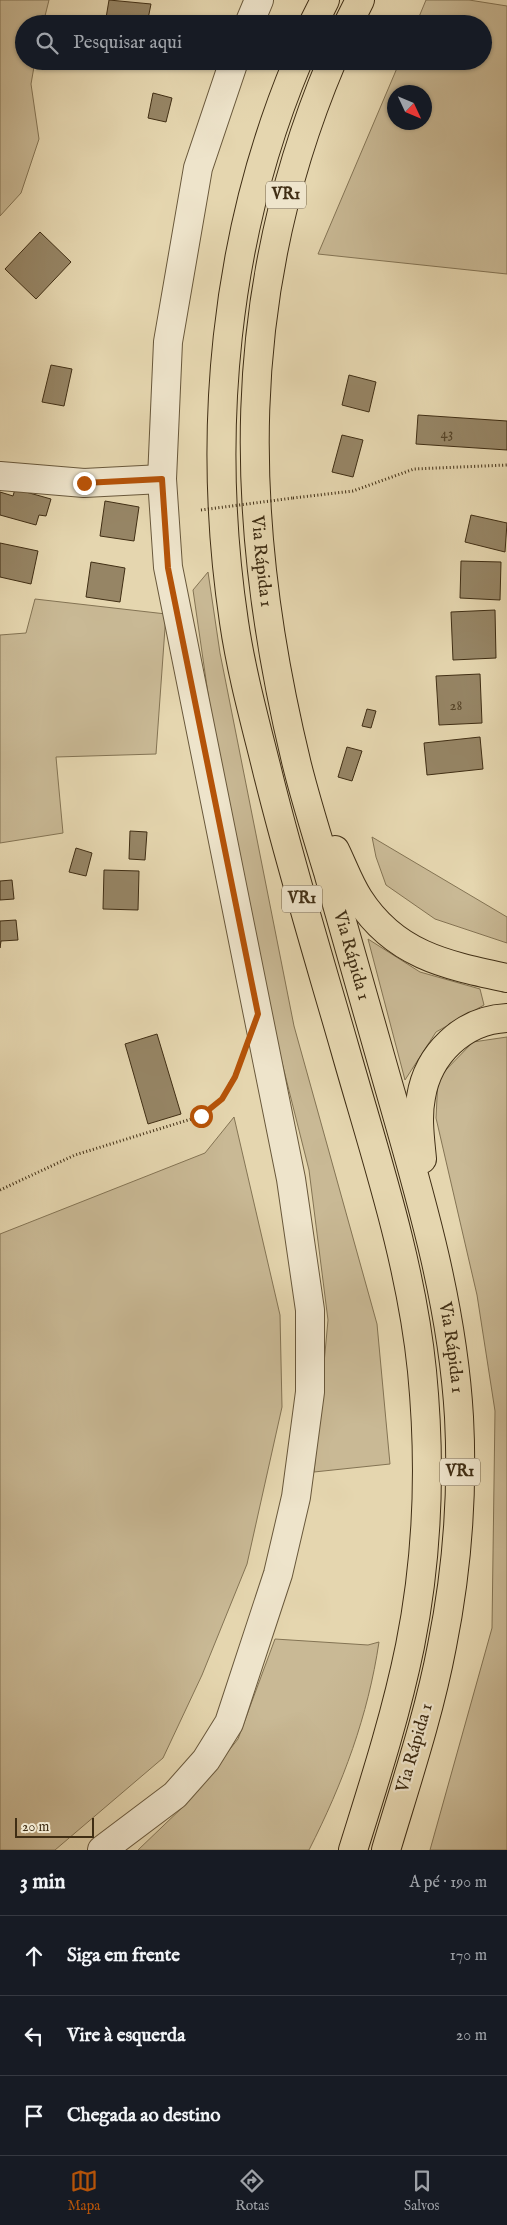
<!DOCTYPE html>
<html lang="pt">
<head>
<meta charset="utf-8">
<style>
  body { margin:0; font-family:"IM FELL English",serif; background:#20242c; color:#f1f3f6 }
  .compass { position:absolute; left:387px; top:85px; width:45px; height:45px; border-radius:50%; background:#171b24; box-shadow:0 1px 4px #0004; rotate:134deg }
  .scale { position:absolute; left:15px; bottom:12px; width:79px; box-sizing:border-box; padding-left:5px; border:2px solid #402e14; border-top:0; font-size:14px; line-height:18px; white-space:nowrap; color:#402e14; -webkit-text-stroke:4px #eee4cb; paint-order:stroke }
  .stop { position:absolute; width:15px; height:15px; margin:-11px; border:4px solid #b45309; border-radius:50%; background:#fff }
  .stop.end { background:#b45309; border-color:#fff; box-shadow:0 1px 5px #0008 }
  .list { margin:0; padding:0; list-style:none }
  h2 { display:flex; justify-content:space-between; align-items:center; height:65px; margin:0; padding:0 20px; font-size:21px }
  h2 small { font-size:16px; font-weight:400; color:#9ea1a6 }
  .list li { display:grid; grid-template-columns:32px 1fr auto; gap:15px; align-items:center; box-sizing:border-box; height:80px; padding:0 20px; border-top:1px solid #363941 }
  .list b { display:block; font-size:19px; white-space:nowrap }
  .list em { font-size:16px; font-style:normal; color:#9ea1a6 }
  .icon { flex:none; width:28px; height:28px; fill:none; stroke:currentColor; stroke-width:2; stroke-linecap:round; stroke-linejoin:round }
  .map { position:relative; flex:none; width:507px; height:1850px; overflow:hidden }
  .search { position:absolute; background:#171b24; box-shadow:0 1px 4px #0004; left:15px; right:15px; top:15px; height:55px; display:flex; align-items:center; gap:12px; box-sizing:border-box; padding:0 18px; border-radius:28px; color:#9ea1a6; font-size:19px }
  .sheet { height:305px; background:#171b24 }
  nav { display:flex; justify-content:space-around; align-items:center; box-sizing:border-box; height:70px; border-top:1px solid #363941; background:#171b24; font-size:14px; color:#9ea1a6 }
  nav a { display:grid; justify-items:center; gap:2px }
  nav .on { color:#b45309 }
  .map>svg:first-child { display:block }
  .green { fill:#c9b995; stroke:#847454; fill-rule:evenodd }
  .building { fill:#968565; stroke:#402e14 }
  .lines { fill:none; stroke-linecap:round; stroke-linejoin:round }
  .minor-casing { stroke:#69583b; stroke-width:30 }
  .trunk-casing { stroke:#402e14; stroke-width:30 }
  .path { stroke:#402e14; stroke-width:3; stroke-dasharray:1 2.5; stroke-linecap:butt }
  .minor { stroke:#eee4cb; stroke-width:28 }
  .trunk { stroke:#e5d6af; stroke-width:28 }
  .path-bridge { stroke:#402e14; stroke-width:3; stroke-dasharray:1 2.5; stroke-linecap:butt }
  .route { stroke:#b45309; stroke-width:6 }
  .labels { text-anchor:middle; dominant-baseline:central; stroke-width:4.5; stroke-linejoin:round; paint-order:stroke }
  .number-label { font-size:15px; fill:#564428 }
  .shield { fill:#eee4cb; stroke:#74654b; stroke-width:1 }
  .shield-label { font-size:16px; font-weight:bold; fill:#402e14 }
  .street-label { font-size:18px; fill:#402e14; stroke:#eee4cb }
</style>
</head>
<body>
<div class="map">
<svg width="507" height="1850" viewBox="0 0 507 1850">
  <rect width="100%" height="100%" fill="#e5d6af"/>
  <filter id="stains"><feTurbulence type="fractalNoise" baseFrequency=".004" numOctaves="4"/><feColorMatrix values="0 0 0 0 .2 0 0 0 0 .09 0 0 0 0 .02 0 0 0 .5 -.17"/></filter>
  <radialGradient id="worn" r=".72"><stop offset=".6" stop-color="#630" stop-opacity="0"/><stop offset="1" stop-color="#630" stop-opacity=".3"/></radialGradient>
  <g class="green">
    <path d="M0 0H49L43 24H24V61H35L31 84 39 139 21 193 0 216Z"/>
    <path d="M426 0H469L507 6V274L318 254 400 61H483V24H416ZM394 92H424V122H394Z"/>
    <path d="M208 572 220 653 294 1026 377 1324 390 1464 314 1472 328 1320 309 1170 269 1011 224 804 193 590Z"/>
    <path d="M35 599 166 614 156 754 56 757 63 833 0 843V635L26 633Z"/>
    <path d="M372 837 507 917V943L435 919 386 885 376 857Z"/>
    <path d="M368 939 420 972 480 989 484 1005 436 1032 405 1080Z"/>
    <path d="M507 1037V1850H430L492 1628 495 1411 477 1295 436 1118 438 1078 473 1042Z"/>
    <path d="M234 1117 280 1315 282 1407 247 1564 202 1675 163 1758 55 1850H0V1234L205 1153Z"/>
    <path d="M275 1639 368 1645 379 1642C368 1716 343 1783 309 1850H138L187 1803 238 1739Z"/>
  </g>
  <g class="building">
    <path d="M109 0 151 4 147 24H105Z"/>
    <path d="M153 93 172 98 166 122 148 118Z"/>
    <path d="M40 232 71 262 36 299 5 269Z"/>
    <path d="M51 365 72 369 64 406 42 402Z"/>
    <path d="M349 375 376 382 369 412 342 405Z"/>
    <path d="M418 415 507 421V450L416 444Z"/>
    <path d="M342 435 363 440 353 477 332 472Z"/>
    <path d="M15 489 51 499 46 516 39 515 36 525 0 515V492L13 496Z"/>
    <path d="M105 501 139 507 134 541 100 536Z"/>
    <path d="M471 515 507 523 505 552 465 542Z"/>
    <path d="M0 543 38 551 31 584 0 577Z"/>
    <path d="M461 561 501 562 500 600 460 598Z"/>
    <path d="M91 562 125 568 120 602 86 597Z"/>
    <path d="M495 610 496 658 453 660 451 612Z"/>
    <path d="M480 674 482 723 439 725 436 676Z"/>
    <path d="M367 709 376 711 371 728 362 726Z"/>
    <path d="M480 737 483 769 427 775 424 743Z"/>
    <path d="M347 747 362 751 352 781 338 777Z"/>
    <path d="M130 831 147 832 145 860 129 859Z"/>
    <path d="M76 848 92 853 86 876 69 872Z"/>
    <path d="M104 870 139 871 138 910 103 909Z"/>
    <path d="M12 880 14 899 0 900V881Z"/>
    <path d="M16 920 18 940 1 941 0 948V921Z"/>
    <path d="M157 1034 181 1114 148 1124 125 1044Z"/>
  </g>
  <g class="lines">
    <defs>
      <g id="minor">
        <path d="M249 24 259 0"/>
        <path d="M0 476 84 483 162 479"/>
        <path d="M102 1850 175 1795 206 1760 229 1723 278 1574 296 1497 310 1392V1310L291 1179 168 567 162 479 168 342 198 168 234 61"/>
      </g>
      <g id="trunk">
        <path d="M313 24 325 0"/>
        <path d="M348 24 360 0"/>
        <path d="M298 61C224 237 206 434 234 622 241 670 254 718 266 766 289 861 318 955 345 1049 375 1155 411 1261 422 1371 431 1463 428 1556 410 1646 396 1715 374 1783 353 1850"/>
        <path id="s1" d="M332 61C233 294 238 523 297 765 306 801 317 836 328 872 346 937 365 1002 383 1066 416 1182 452 1296 459 1417 463 1493 457 1571 442 1646 429 1715 406 1783 386 1850"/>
        <path d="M335 850C343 866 349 884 359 899 395 955 446 965 507 978"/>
        <path d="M422 1159C420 1138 417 1117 421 1097 428 1054 463 1020 507 1018"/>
      </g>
    </defs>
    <use href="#minor" class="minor-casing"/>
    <use href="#trunk" class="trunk-casing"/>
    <g class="path">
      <path d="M293 498 353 491 414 469 507 465"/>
      <path d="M0 1190 75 1155 201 1116 222 1099 240 1064"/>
    </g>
    <use href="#minor" class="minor"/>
    <use href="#trunk" class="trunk"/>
    <path class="path-bridge" d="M201 510 293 498"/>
  </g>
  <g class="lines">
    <path class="route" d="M84 483 162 479 168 568 258 1014 235 1077 222 1099 201 1116"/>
  </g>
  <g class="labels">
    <g class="number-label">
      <text x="447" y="433">43</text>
      <text x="456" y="705">28</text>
    </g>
    <g class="shield">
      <rect x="266" y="181.5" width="40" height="27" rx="4"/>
      <rect x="282" y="885.5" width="40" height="27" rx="4"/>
      <rect x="440" y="1458.5" width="40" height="27" rx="4"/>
    </g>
    <g class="shield-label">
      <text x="286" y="195">VR1</text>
      <text x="302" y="899">VR1</text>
      <text x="460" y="1472">VR1</text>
    </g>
    <g class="street-label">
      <text stroke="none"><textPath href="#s1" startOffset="511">Via Rápida 1</textPath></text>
      <text stroke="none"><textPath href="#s1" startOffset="916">Via Rápida 1</textPath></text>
      <text stroke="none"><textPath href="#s1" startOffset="1321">Via Rápida 1</textPath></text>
      <text transform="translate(415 1748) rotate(-74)">Via Rápida 1</text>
    </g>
  </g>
  <rect width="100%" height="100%" filter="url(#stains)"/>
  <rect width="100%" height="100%" fill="url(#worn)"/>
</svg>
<svg class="compass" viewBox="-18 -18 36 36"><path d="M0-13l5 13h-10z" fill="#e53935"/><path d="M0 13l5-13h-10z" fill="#9ea1a6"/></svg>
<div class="scale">20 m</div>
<div class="stop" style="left:201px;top:1116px"></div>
<div class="stop end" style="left:84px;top:483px"></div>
<div class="search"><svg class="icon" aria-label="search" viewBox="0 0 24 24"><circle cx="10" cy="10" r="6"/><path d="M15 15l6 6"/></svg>Pesquisar aqui</div>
</div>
<section class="sheet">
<h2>3 min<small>A pé · 190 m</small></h2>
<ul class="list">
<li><svg class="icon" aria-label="ahead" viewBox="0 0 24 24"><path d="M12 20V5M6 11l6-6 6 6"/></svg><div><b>Siga em frente</b></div><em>170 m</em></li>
<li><svg class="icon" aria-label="left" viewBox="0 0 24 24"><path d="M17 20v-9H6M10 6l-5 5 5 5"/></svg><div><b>Vire à esquerda</b></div><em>20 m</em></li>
<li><svg class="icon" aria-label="arrive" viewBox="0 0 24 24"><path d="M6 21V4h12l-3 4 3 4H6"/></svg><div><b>Chegada ao destino</b></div></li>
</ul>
</section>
<nav>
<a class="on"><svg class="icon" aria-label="map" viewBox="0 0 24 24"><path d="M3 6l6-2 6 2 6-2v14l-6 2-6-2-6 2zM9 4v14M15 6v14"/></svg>Mapa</a>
<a><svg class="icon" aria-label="directions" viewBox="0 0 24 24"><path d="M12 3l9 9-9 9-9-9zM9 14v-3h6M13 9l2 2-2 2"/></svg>Rotas</a>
<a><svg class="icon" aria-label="saved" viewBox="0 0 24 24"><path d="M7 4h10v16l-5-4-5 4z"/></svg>Salvos</a>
</nav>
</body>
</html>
